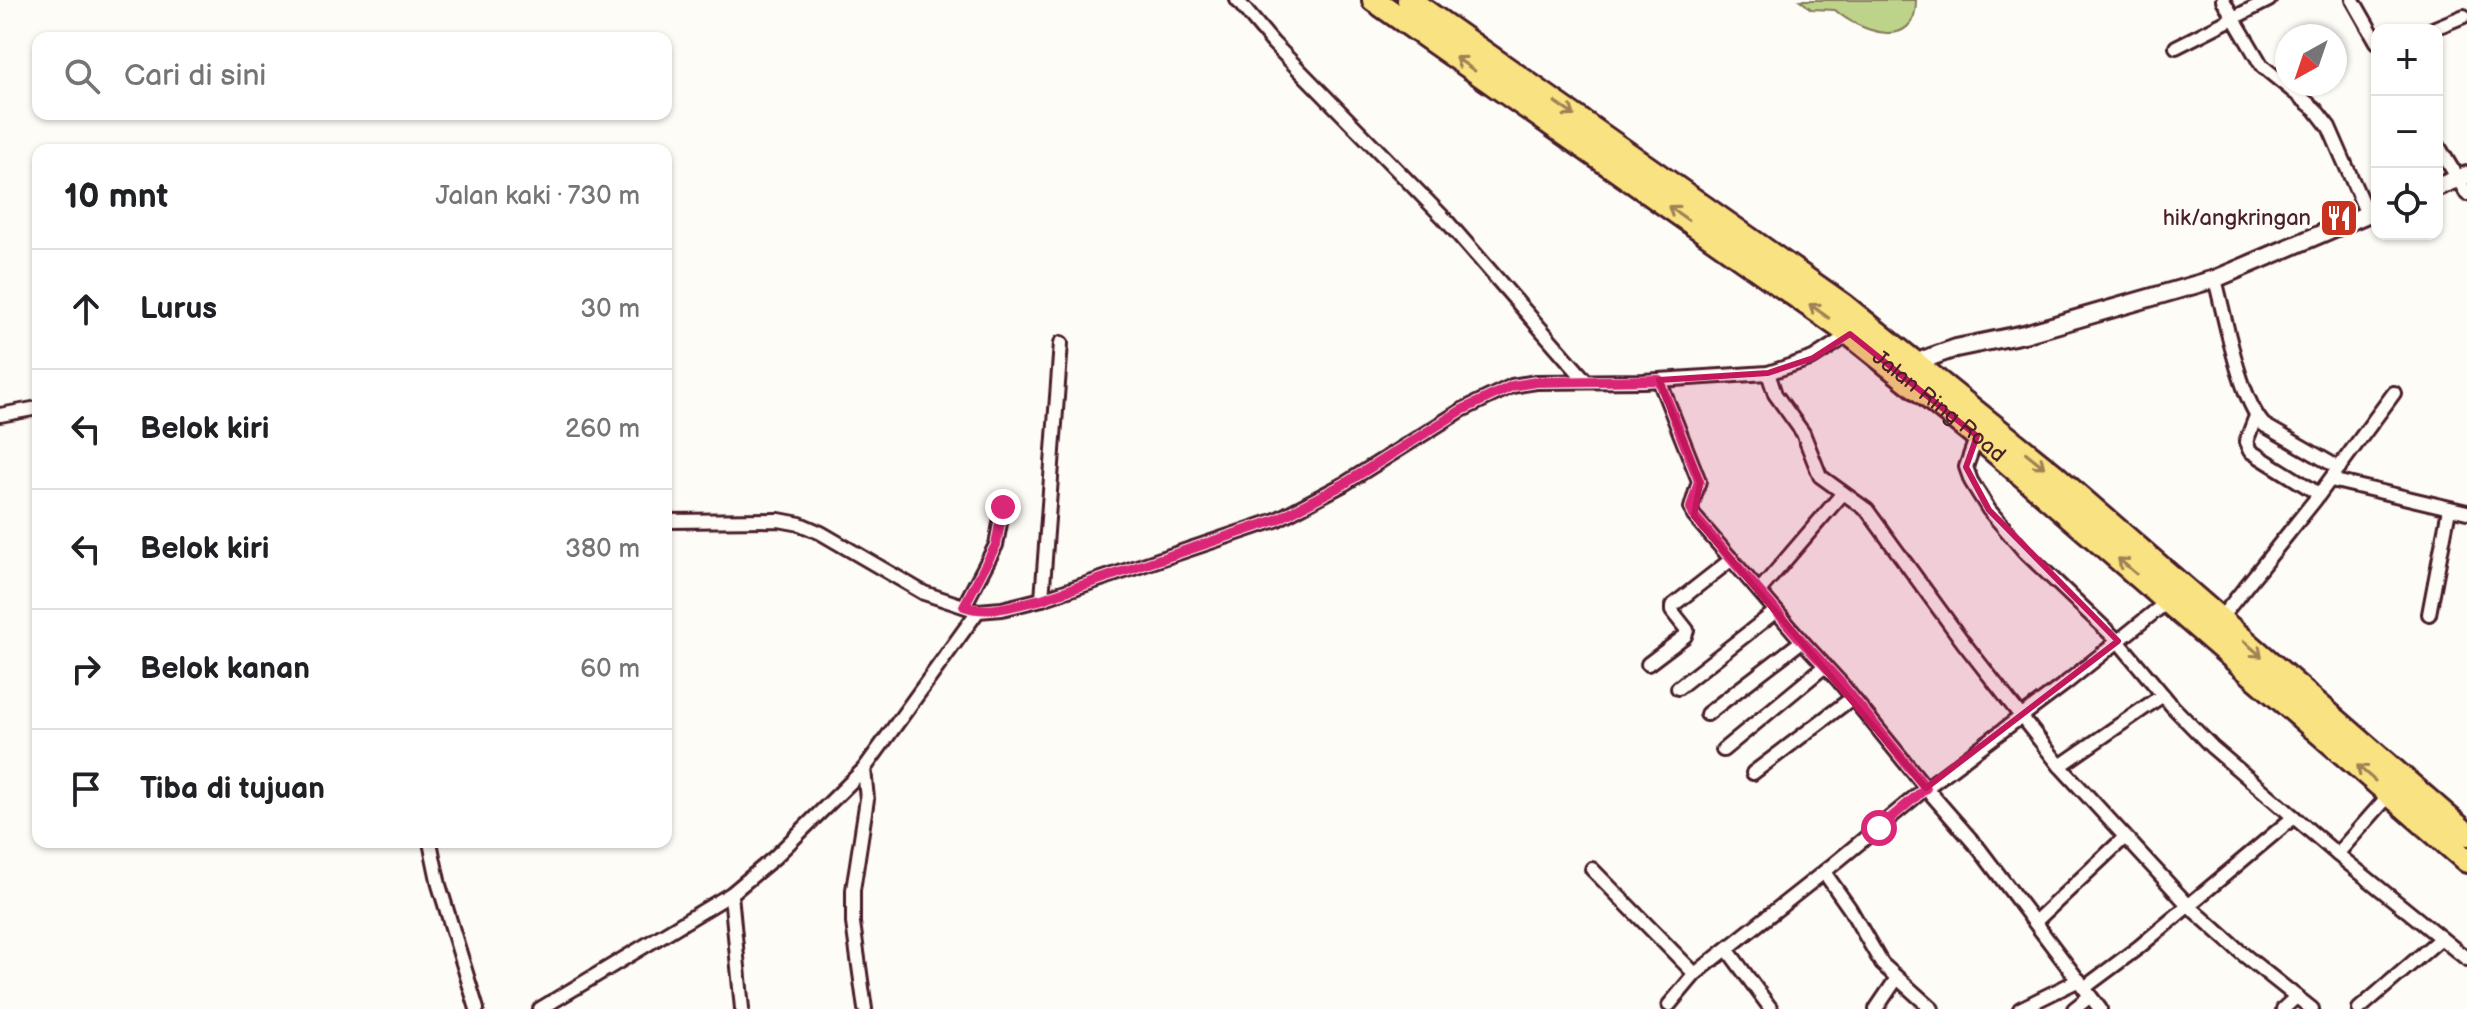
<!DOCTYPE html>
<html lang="id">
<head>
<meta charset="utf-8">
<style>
  body { margin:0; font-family:"Balsamiq Sans",sans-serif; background:#f6f6f6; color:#202124 }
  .controls { position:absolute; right:24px; top:24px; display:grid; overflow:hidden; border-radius:16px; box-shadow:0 2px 6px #0004 }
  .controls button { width:72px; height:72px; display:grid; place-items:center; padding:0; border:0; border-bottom:2px solid #e0e0e0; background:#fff; color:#202124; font:40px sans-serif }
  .compass { position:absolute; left:2275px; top:24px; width:72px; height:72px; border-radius:50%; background:#fff; box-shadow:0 2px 6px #0004; rotate:220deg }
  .stop { position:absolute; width:24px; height:24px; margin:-18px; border:6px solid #db2777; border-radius:50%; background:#fff }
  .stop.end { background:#db2777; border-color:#fff; box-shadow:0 2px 8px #0008 }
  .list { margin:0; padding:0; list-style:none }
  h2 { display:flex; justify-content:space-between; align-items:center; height:104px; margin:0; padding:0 32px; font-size:34px }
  h2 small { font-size:26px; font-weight:400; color:#757577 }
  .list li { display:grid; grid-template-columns:52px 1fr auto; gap:24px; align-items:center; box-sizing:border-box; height:120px; padding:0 32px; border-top:2px solid #e0e0e0 }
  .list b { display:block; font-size:30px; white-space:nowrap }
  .list em { font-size:26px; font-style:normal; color:#757577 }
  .icon { flex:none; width:44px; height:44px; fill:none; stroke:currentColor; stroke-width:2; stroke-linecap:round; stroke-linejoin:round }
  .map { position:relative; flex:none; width:2467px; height:1009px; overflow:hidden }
  .search { position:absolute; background:#fff; box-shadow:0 2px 6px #0004; left:32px; top:32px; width:640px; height:88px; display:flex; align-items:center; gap:20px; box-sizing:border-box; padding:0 28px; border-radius:16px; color:#757577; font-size:30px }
  .panel { position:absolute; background:#fff; box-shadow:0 2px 6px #0004; left:32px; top:144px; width:640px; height:704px; border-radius:16px }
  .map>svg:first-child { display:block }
  .green { fill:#bdd389; stroke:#84795a; stroke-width:2 }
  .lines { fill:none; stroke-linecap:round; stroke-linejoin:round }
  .street-casing { stroke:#4a1f2b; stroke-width:18 }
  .secondary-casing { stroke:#4a1f2b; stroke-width:22 }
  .highway-casing { stroke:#4a1f2b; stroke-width:28 }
  .street { stroke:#fdfcf7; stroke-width:12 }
  .secondary { stroke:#fdfcf7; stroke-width:16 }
  .highway { stroke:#f8e281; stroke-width:22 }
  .oneway { stroke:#a18056 }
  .route { stroke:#db2777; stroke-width:10 }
  .marked { fill:#c2185b; fill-opacity:0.2; stroke:#c2185b; stroke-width:6; stroke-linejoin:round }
  .labels { text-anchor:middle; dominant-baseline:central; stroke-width:7; stroke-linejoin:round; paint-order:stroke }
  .poi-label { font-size:22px; fill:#4a1f2b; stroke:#fdfcf7; text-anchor:end }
  .street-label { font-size:22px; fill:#4a1f2b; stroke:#fdfcf7 }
</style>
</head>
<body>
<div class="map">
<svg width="2467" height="1009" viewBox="0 0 2467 1009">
  <rect width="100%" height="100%" fill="#fdfcf7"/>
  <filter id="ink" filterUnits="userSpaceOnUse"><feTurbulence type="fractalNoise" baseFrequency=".0125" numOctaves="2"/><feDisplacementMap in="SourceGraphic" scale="16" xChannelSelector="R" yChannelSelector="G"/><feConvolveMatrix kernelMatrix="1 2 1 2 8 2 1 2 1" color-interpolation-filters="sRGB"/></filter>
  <g filter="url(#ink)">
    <path class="green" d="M1800 0H1916C1917 53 1858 31 1835 10L1811 9Z"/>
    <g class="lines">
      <defs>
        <g id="street">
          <path d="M1237 0 1273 43 1444 218 1586 381"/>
          <path d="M2223 0 2262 66 2315 109 2329 127 2367 214"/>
          <path d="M2353 0 2377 42"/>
          <path d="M2430 30 2464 16"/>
          <path d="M2176 47 2269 0"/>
          <path d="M2437 144 2467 194"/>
          <path d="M2215 279C2225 316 2239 398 2264 425L2339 468"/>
          <path d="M1768 373 1775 394 1803 433 1820 476 1867 510 1963 642 2060 766 2189 906 2244 955 2312 1009"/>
          <path d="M1659 380 1699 481 1691 508 1694 516 1802 641 1839 681 1926 788 1980 850 2100 1009"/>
          <path d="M0 415 38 408"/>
          <path d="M2256 416 2246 442 2250 451 2319 494"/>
          <path d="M1977 436 1966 467 1971 481 1989 510 2025 552 2118 641 2173 707 2212 747 2337 854 2467 959"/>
          <path d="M2331 480 2467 512"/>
          <path d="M666 521 779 520 800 524 821 533 924 593 978 611 1002 609 1042 599 1276 520 1344 484 1462 410 1512 386 1536 382 1643 381 1768 373 1813 358 1850 334"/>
          <path d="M1759 591 1843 493"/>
          <path d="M1042 599 1061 343"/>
          <path d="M964 606 996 545 1003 507"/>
          <path d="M2429 614 2449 509"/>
          <path d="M2219 620 2315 500 2394 393"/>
          <path d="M1648 664 1685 636 1687 630 1672 611V606L1732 559"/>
          <path d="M1678 688 1776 611"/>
          <path d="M1707 714 1802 641"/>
          <path d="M1723 750 1825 666"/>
          <path d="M2060 766 2163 695"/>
          <path d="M864 769 867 799 853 890V923L865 1009"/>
          <path d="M1753 773 1852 698"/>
          <path d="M430 842 439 885 477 1009"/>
          <path d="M2337 854 2390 794"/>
          <path d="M1592 869 1695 974"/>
          <path d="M1824 872 1850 909 1882 964 1932 1009"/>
          <path d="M731 894 742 1009"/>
          <path d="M2036 921 2124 838"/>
          <path d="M1727 949 1771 1009"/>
          <path d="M2084 988 2139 947 2294 817"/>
          <path d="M1669 1005 1695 974 1824 872 1926 788 2066 683 2168 601"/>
          <path d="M540 1009 731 894 775 857 864 769 978 611"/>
          <path d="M1876 1009 1897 978"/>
          <path d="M2020 1009 2079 980"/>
          <path d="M2074 1009 2089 997"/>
          <path d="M2283 1009 2296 997"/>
          <path d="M2359 1009 2441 938"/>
        </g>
        <g id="secondary">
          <path d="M2437 187 2467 175"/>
          <path d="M1918 364 1925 359 1956 348 2024 334 2215 279 2377 210"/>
        </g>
        <g id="highway">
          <path id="s1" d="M1374 0 1850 334 1977 436 2467 861"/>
          <path d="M1409 0 1843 305 2054 475 2467 834"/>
        </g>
      </defs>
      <use href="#street" class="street-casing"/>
      <use href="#secondary" class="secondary-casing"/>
      <use href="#highway" class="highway-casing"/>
      <use href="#street" class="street"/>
      <use href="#secondary" class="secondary"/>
      <use href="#highway" class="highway"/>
    </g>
    <defs><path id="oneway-shaft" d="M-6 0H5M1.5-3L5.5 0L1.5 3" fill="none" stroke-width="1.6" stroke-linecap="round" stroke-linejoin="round" transform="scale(2)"/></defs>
    <g class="oneway">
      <use href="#oneway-shaft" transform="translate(1465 64) rotate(-145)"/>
      <use href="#oneway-shaft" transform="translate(1565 109) rotate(35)"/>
      <use href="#oneway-shaft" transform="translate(1678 213) rotate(-145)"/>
      <use href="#oneway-shaft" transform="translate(1819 311) rotate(-144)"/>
      <use href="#oneway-shaft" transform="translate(2035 460) rotate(39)"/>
      <use href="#oneway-shaft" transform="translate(2127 566) rotate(-139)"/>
      <use href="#oneway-shaft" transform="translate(2253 649) rotate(41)"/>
      <use href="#oneway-shaft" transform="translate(2366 773) rotate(-139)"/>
    </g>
  </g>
  <g class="lines" filter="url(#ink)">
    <path class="route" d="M1003 507 996 545 964 606C990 615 1015 605 1042 599L1276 520 1344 484 1462 410 1512 386 1536 382 1659 380 1699 481 1691 508 1694 516 1802 641 1839 681 1926 788 1879 828"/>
  </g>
  <path class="marked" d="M1850 334 1977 436 1966 467 1989 510 2118 641 1926 788 1694 516 1700 483 1659 380 1768 373 1813 358Z"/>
  <defs>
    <symbol id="restaurant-square" viewBox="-11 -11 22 22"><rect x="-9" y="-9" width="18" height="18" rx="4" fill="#c8321e" stroke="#fdfcf7"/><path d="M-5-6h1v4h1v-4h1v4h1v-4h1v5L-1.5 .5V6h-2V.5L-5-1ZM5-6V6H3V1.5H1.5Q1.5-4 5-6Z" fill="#fff"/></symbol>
  </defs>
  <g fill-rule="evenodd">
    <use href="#restaurant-square" x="2317" y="196" width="44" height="44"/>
  </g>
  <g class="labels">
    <g class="poi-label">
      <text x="2311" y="218">hik/angkringan</text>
    </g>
    <g class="street-label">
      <text stroke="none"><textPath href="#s1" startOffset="696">Jalan Ring Road</textPath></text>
    </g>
  </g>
</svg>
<div class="controls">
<button>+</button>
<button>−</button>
<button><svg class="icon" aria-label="locate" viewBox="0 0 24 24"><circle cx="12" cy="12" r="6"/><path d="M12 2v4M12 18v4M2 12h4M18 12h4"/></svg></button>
</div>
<svg class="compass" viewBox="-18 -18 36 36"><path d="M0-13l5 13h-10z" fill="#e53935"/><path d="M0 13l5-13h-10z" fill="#757577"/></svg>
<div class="stop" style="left:1879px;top:828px"></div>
<div class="stop end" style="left:1003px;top:507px"></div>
<div class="search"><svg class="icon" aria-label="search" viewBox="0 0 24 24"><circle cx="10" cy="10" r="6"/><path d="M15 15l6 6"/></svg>Cari di sini</div>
<section class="panel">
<h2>10 mnt<small>Jalan kaki · 730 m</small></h2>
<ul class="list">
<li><svg class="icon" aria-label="ahead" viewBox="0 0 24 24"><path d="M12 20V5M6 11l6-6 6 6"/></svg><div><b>Lurus</b></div><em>30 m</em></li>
<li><svg class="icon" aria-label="left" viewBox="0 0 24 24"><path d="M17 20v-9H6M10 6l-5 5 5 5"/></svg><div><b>Belok kiri</b></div><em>260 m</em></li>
<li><svg class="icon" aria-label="left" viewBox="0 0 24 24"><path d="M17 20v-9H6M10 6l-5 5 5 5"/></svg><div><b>Belok kiri</b></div><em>380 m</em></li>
<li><svg class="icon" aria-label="right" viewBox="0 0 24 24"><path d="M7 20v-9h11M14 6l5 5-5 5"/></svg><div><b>Belok kanan</b></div><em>60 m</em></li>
<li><svg class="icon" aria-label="arrive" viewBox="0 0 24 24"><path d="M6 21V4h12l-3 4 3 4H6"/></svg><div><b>Tiba di tujuan</b></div></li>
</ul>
</section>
</div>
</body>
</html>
